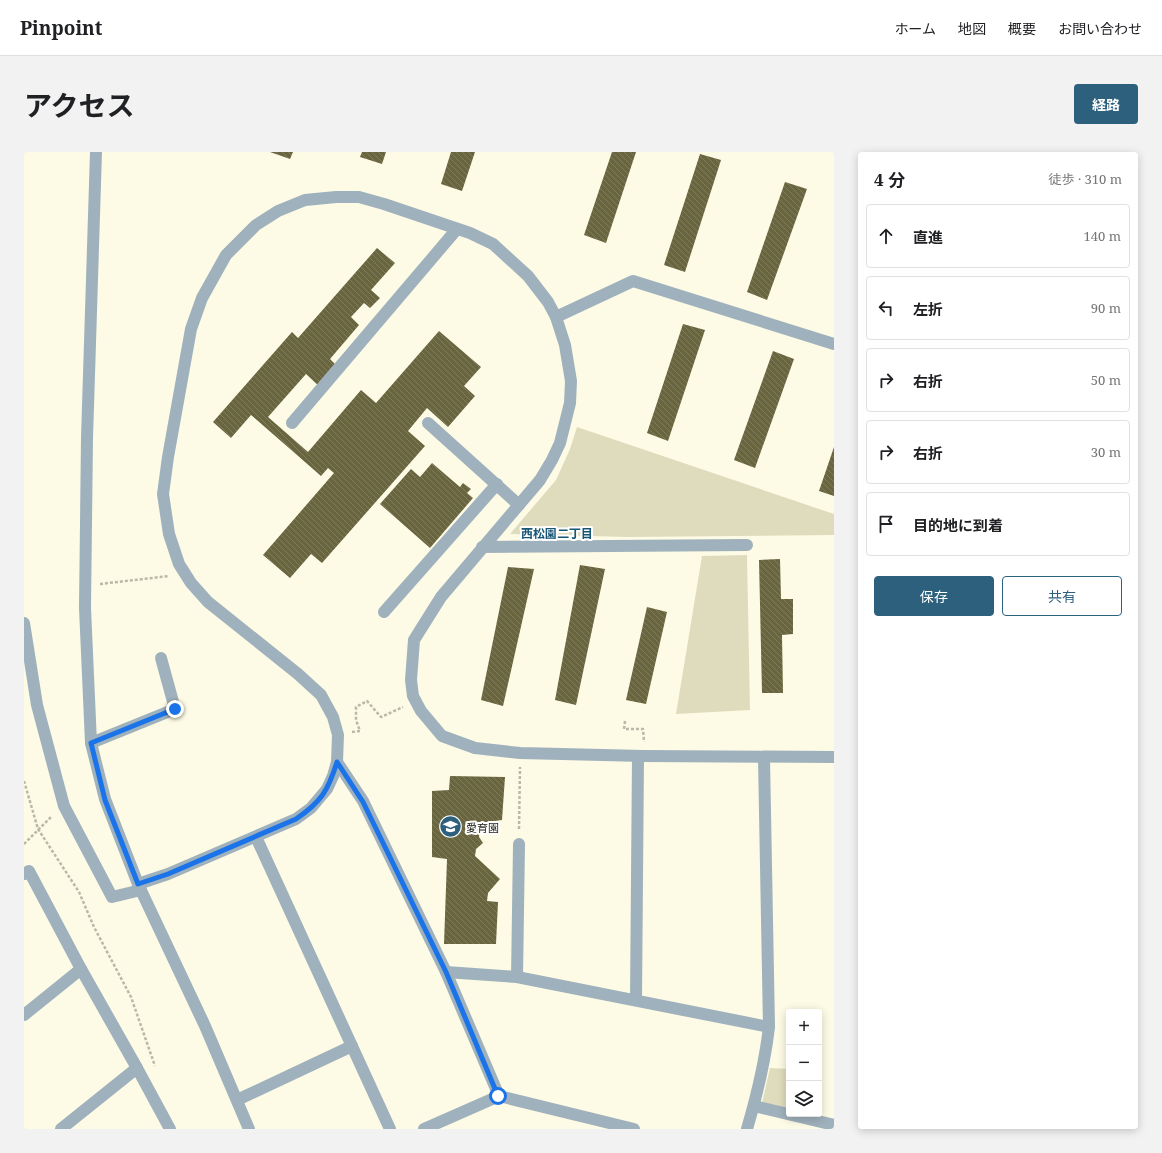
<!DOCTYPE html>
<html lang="ja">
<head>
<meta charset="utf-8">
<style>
  body { margin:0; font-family:"Noto Serif","Noto Sans JP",serif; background:#f2f2f2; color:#202124 }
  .controls { position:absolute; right:12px; bottom:12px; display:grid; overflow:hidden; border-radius:4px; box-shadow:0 2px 10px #0003 }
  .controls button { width:36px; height:36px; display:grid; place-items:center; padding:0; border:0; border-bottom:1px solid #e0e0e0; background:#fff; color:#202124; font:20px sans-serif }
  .stop { position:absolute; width:12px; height:12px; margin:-9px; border:3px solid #1a73e8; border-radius:50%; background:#fff }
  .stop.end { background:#1a73e8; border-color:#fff; box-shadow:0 1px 4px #0008 }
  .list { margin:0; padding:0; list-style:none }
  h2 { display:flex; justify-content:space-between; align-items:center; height:52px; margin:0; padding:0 16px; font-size:17px }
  h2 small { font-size:13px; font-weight:400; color:#757577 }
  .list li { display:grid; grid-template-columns:26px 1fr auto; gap:12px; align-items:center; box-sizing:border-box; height:64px; margin:0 8px 8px; padding:0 8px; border:1px solid #e0e0e0; border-radius:4px }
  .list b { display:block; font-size:15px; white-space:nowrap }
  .list em { font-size:13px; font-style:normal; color:#757577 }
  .actions { display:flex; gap:8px; padding:12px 16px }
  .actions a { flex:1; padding:9px 0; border:1px solid #2d607d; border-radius:4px; text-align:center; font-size:14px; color:#2d607d }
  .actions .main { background:#2d607d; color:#fff }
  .icon { flex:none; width:22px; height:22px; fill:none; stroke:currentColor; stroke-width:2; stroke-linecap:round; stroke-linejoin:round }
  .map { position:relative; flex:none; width:810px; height:977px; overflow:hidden; border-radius:4px }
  header { display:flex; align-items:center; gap:24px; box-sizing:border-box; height:56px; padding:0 20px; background:#fff; border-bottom:1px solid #e0e0e0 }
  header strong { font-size:19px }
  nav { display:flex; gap:22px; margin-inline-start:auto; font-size:14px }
  .intro { display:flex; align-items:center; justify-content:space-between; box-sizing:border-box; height:96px; padding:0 24px }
  h1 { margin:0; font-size:28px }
  .button { padding:10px 18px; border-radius:4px; background:#2d607d; color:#fff; font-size:14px; font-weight:700 }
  main { display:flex; gap:24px; padding:0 24px }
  aside { flex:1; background:#fff; border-radius:4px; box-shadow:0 2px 10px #0003 }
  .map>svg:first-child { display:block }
  .green { fill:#dfdcbd }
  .building { fill:url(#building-back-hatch) }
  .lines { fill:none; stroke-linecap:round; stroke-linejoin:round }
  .path { stroke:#bab9a7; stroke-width:2.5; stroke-dasharray:3 2; stroke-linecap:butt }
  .minor { stroke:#9fb1bc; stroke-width:12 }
  .route { stroke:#1a73e8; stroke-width:5 }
  .labels { text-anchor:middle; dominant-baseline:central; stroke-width:4; stroke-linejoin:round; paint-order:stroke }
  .poi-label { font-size:11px; fill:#23231b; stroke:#fff; text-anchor:start }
  .neighbourhood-label { font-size:12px; font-weight:bold; fill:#175575; stroke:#fff }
</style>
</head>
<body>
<header>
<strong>Pinpoint</strong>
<nav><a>ホーム</a><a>地図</a><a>概要</a><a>お問い合わせ</a></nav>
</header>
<div class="intro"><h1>アクセス</h1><a class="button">経路</a></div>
<main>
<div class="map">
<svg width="810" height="977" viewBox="0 0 810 977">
  <defs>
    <pattern id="building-back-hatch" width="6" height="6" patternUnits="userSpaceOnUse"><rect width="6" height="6" fill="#69653f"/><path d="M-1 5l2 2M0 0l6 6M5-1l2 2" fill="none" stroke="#7e7b5e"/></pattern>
  </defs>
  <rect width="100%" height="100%" fill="#fdfbe5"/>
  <g class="green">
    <path d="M553 275 810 362V383L603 385 486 382 532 328 546 297Z"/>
    <path d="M723 403 726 558 652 562 678 404Z"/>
    <path d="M746 916 765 917V957L738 951Z"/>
  </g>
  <g class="building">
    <path d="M246 0H269L266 7Z"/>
    <path d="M338 0H362L358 12 336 5Z"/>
    <path d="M427 0H451L438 39 417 32Z"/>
    <path d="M588 0H612L582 91 560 83Z"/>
    <path d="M676 2 697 8 661 120 640 113Z"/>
    <path d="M761 30 783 37 743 148 723 140Z"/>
    <path d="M353 96 371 111 347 138 356 146 346 156 340 151 327 165 335 173 306 207 315 216 297 236 282 222 244 265 284 300 337 238 352 251 415 179 457 215 440 234 451 244 424 275 403 256 384 279 401 294 298 411 287 402 266 426 239 403 310 321 304 316 297 324 227 263 207 286 189 270 268 180 274 186Z"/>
    <path d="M659 172 681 178 644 289 623 281Z"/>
    <path d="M749 199 770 207 731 316 710 308Z"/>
    <path d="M810 295V344L795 339Z"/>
    <path d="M408 311 436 335 439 331 447 337 443 341 449 346 406 396 356 352 387 317 396 325Z"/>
    <path d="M756 407 757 447H769V482L758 483 759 541H738L735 408Z"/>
    <path d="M556 413 581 417 552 553 531 548Z"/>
    <path d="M484 415 510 417 479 554 457 548Z"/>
    <path d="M623 455 643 460 622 552 602 548Z"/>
    <path d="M426 624 481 625 478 668 456 671 455 685 459 691 452 697 451 704 476 727 464 741 463 749 474 750 472 792H420L423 707 408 705V639L425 638Z"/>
  </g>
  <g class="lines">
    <g class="path">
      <path d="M76 432 145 424"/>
      <path d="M601 569 600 577H619L620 590"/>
      <path d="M328 580 336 579 332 568V555L343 549 357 565 379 555"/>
      <path d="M0 629 14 677 55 740 70 775 107 845 131 914"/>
      <path d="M495 677 496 615"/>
      <path d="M0 692 28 664"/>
    </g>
    <g class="minor">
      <path d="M72 0 63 286 61 456 67 591 81 647 114 732 181 874 225 977"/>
      <path d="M532 165 609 129 810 192"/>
      <path d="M268 271 433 77"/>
      <path d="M404 271 495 353"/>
      <path d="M458 395 723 393"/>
      <path d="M360 460 473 332"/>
      <path d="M0 471 13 553 40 654 88 745 117 738"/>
      <path d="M67 591 151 557 137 506"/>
      <path d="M313 610 339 649 422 820 475 944"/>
      <path d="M232 685 366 977"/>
      <path d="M0 722 5 719 57 817 113 916 37 977"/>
      <path d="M114 732 144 722 272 667 287 656 303 637 309 624 313 610 314 583 309 565 297 543 274 522 184 450 167 431 155 412 145 382 139 342 144 305 167 177 178 146 202 103 232 73 254 59 281 48 312 45H335L360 52 446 81 469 92 504 124 524 150 532 165 541 193 547 229 546 251 536 291 528 308 516 328 417 445 390 488 387 528 389 544 397 559 418 584 451 596 496 601 620 604 810 605"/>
      <path d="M422 820 493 825 745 875"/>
      <path d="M493 825 495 692"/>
      <path d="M612 848 614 604"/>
      <path d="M0 863 57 817"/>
      <path d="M113 916 146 977"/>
      <path d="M213 948 328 894"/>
      <path d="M730 954 810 973"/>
      <path d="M400 977 475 944 610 977"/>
      <path d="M723 977C733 943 741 910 745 875L740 606"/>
    </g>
  </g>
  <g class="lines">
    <path class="route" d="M151 557 67 591 81 648 114 732 144 722 272 667C297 650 304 639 313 610L339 650 422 820 474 944"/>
  </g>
  <defs>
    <symbol id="school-disc" viewBox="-11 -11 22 22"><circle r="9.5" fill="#2d607d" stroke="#fff"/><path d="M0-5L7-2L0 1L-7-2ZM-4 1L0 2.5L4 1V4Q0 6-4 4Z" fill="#fff"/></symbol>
  </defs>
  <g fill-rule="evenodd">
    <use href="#school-disc" x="414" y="662" width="25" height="25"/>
  </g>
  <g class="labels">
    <g class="poi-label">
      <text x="442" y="675">愛育園</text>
    </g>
    <g class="neighbourhood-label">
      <text x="533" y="381">西松園二丁目</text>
    </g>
  </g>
</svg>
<div class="controls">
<button>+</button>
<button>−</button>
<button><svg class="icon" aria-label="layers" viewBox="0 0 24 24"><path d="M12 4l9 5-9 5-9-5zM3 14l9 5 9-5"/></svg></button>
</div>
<div class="stop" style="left:474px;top:944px"></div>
<div class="stop end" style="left:151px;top:557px"></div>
</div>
<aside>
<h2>4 分<small>徒歩 · 310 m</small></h2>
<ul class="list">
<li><svg class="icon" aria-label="ahead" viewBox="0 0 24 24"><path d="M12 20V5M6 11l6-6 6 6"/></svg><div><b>直進</b></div><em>140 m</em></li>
<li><svg class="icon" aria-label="left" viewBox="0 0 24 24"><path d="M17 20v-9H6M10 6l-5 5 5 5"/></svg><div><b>左折</b></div><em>90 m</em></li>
<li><svg class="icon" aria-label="right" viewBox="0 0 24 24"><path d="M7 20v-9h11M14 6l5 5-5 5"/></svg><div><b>右折</b></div><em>50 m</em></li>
<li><svg class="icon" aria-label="right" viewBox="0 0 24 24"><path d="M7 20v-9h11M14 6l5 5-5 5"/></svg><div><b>右折</b></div><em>30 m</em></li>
<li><svg class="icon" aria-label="arrive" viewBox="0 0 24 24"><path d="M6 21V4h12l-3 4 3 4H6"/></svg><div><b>目的地に到着</b></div></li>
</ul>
<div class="actions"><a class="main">保存</a><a>共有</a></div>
</aside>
</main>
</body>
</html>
